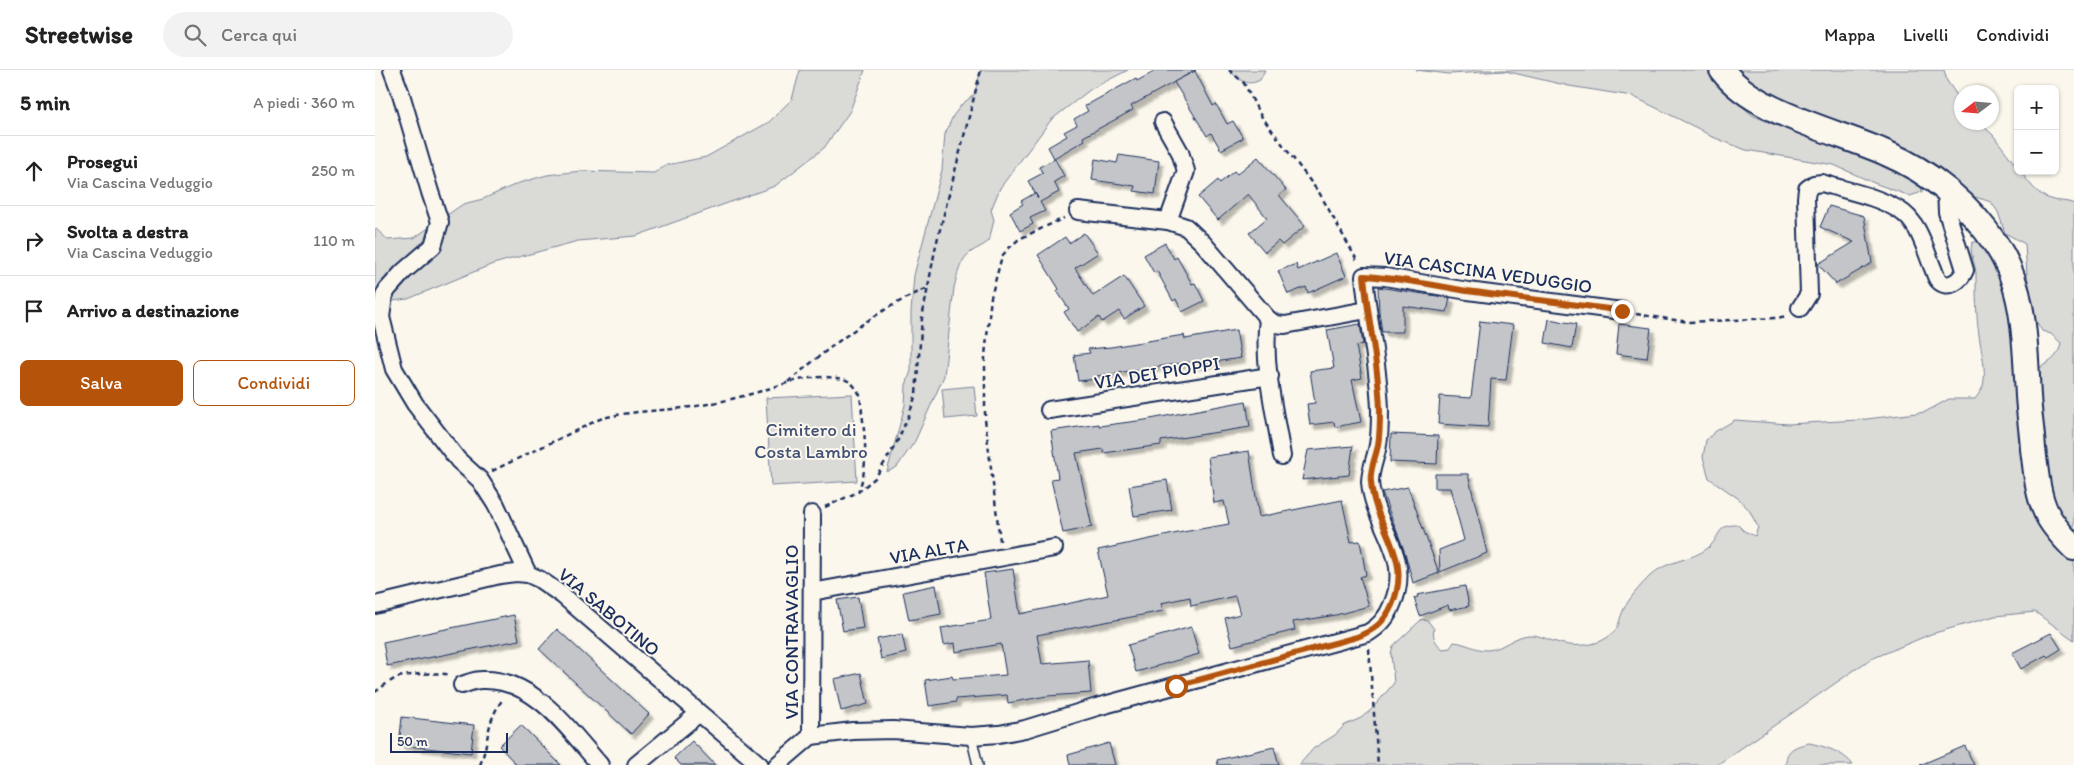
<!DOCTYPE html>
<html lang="it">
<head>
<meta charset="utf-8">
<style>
  body { margin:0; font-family:Itim,sans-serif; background:#f2f2f2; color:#222 }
  .controls { position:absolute; right:15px; top:15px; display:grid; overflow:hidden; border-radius:8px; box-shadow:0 1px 4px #0004 }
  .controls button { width:45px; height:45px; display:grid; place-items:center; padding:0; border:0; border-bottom:1px solid #e0e0e0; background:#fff; color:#222; font:25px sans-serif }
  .compass { position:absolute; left:1579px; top:15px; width:45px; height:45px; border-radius:50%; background:#fff; box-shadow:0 1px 4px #0004; rotate:254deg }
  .scale { position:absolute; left:15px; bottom:12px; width:118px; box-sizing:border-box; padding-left:5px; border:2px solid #1b2f5e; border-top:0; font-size:14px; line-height:18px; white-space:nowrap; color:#1b2f5e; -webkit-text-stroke:4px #fbf7ec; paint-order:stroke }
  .stop { position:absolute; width:15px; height:15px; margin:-11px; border:4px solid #b45309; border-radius:50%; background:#fff }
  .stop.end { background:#b45309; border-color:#fff; box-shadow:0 1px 5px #0008 }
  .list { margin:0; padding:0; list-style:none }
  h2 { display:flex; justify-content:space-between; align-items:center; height:65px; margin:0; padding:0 20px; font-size:21px }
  h2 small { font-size:16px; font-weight:400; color:#767676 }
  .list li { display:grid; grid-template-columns:32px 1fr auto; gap:15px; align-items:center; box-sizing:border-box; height:70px; padding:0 20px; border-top:1px solid #e0e0e0 }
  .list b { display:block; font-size:19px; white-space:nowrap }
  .list p { margin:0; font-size:16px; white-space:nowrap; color:#767676 }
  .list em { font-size:16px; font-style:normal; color:#767676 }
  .actions { display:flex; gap:10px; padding:15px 20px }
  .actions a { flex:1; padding:11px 0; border:1px solid #b45309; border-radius:8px; text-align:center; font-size:18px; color:#b45309 }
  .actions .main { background:#b45309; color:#fff }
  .icon { flex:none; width:28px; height:28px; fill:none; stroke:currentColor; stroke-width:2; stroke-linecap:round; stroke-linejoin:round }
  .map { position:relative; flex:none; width:1699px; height:695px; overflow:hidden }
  header { display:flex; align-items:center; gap:30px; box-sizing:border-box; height:70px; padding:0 25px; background:#fff; border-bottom:1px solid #e0e0e0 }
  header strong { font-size:24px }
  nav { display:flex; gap:28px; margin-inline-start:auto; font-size:18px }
  .search { width:350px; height:45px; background:#f2f2f2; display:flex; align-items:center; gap:12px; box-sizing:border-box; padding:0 18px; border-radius:28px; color:#767676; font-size:19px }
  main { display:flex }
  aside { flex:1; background:#fff }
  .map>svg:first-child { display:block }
  .green { fill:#dadad7; stroke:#7a849a }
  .building { fill:#c3c5c9; stroke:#1b2f5e; filter:url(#shadow) }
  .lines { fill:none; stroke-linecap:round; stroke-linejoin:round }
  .service-casing { stroke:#1b2f5e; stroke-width:12 }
  .minor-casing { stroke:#1b2f5e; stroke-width:20 }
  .secondary-casing { stroke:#1b2f5e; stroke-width:28 }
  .path { stroke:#1b2f5e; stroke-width:2.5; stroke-dasharray:5 4; stroke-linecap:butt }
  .service { stroke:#fbf7ec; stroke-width:9 }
  .minor { stroke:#fbf7ec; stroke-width:16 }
  .secondary { stroke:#fbf7ec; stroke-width:24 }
  .route { stroke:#b45309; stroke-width:6 }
  .labels { text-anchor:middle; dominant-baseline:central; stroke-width:4; stroke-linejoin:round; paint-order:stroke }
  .street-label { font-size:19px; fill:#1b2f5e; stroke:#fbf7ec }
  .park-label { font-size:19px; fill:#415176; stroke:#fbf7ec }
</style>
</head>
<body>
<header>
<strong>Streetwise</strong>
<div class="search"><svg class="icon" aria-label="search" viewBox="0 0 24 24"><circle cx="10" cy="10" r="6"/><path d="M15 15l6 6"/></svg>Cerca qui</div>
<nav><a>Mappa</a><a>Livelli</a><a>Condividi</a></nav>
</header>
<main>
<aside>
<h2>5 min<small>A piedi · 360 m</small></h2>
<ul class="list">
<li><svg class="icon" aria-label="ahead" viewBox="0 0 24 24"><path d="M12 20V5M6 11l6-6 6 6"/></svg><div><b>Prosegui</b><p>Via Cascina Veduggio</p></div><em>250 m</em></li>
<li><svg class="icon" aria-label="right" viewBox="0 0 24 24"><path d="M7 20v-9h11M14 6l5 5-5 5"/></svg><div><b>Svolta a destra</b><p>Via Cascina Veduggio</p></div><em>110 m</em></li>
<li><svg class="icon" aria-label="arrive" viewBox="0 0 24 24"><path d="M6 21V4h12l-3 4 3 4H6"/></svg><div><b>Arrivo a destinazione</b></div></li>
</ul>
<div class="actions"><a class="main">Salva</a><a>Condividi</a></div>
</aside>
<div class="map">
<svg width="1699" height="695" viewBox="0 0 1699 695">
  <defs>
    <filter id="shadow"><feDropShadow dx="4.5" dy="4.5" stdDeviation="1" flood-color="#0004"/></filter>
  </defs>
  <rect width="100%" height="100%" fill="#fbf7ec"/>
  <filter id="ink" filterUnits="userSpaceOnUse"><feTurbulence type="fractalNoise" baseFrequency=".02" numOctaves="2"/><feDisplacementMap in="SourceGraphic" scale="10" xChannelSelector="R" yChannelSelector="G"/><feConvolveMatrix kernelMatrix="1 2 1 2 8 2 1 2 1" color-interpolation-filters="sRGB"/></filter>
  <g filter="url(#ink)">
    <g class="green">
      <path d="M425 0H490L475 41 449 78 400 116 261 166 203 171 118 194 33 229 17 231 6 221 0 220V158L13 170 39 168 88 134 108 129 144 113 172 105 206 101 279 103 292 95 331 87 394 52 417 29Z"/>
      <path d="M606 0H753L716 19 676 50 625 118 616 140 619 150 614 171C608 176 602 178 596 182 585 189 582 206 579 218L569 306 540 371 522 397 512 402 530 335 531 315 536 301V242L539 205 567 100 570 64 578 46 587 34 599 25Z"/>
      <path d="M854 0H890L885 10C871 17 864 10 854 0Z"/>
      <path d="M1041 0H1332L1336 8 1377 45 1412 60 1483 83 1546 111 1547 122 1535 126 1499 113 1459 95 1371 80 1335 66 1324 59 1257 26 1194 16 1130 1 1074 4Z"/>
      <path d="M1361 0H1569L1572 11 1586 31V52L1605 53 1618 65 1643 98V101H1645C1654 112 1662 125 1675 129 1683 132 1691 130 1699 134V461C1695 458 1690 455 1687 451 1671 429 1663 327 1664 298 1676 291 1683 288 1686 273L1676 264 1667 261 1661 251 1652 205 1650 174 1630 163 1623 142 1616 132 1594 125 1556 92 1396 31Z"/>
      <path d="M1602 171 1610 179 1618 193 1633 228 1639 254 1647 360 1699 487V570L1660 542 1620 546 1556 564 1494 590 1342 695H924L939 678 960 665 970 655 986 648 997 639 1019 613 1016 584 1018 576 1047 549 1053 551 1059 559C1057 567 1061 574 1068 579L1075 578 1079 572C1090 573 1101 580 1112 580 1127 580 1140 565 1155 565 1166 565 1175 571 1185 573 1197 577 1214 576 1226 571 1248 560 1241 552 1251 535 1257 525 1267 514 1275 506 1291 490 1317 491 1333 478 1346 467 1341 454 1363 455L1369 461 1380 466 1383 457 1374 440 1364 429 1334 408 1328 387 1331 370 1341 361 1360 350 1413 354 1483 350 1550 342 1574 329H1600C1603 325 1607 320 1608 316 1612 300 1606 281 1604 265 1601 245 1601 224 1601 203 1600 193 1594 183 1597 173Z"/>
      <path d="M599 316 602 346 570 349 567 319Z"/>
      <path d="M477 324 482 411 396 416 391 328Z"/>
      <path d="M1434 673C1449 676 1469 682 1478 695H1411C1410 679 1421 676 1434 673Z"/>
    </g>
    <g class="building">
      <path d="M782 0H821L756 36 758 40 708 67 710 70 679 88 673 77 692 66 689 62 702 55 699 49 713 41 710 36 761 8 762 11Z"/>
      <path d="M820 1 838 36 841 34 852 54 858 51 868 68 846 80 836 63 832 66 799 12Z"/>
      <path d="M744 85 784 91 780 124 759 121 760 116 717 110 720 89 742 93Z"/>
      <path d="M883 87 911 120 904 125 930 156 907 175 903 171 890 182 874 163 892 148 873 124 843 150 823 127 843 110 845 113 859 101 862 104Z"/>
      <path d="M680 89 689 106 679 112 684 122 665 132 670 141 655 148 658 154 645 161 635 142 648 134 646 131 660 123 663 128 653 111 668 103 664 97Z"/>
      <path d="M1454 136 1489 146 1497 193 1461 214 1443 194 1479 172 1445 157Z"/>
      <path d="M709 163 723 183 700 198 718 226 749 206 769 236 749 249 744 241 727 252 724 247 702 262 689 242 694 239 682 221 684 219 663 185 690 167 694 173Z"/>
      <path d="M790 173 799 189 802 187 817 214 820 213 829 231 807 242 801 229 798 231 782 201 779 203 769 185Z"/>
      <path d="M961 183 971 206 933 223 931 217 913 224 903 201 921 194 923 200Z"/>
      <path d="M1003 217 1075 228 1072 242 1028 236V262H1007L1004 242Z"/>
      <path d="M1174 249 1201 254 1197 278 1170 273Z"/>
      <path d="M1105 251 1138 255 1131 310 1116 309 1113 357 1063 354 1065 326 1096 328Z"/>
      <path d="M985 254 988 274 981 276 987 308 977 310 986 352 960 357 959 352 935 355 932 334 940 333 935 301 959 298 952 260Z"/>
      <path d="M1244 254 1276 258 1272 288 1241 284Z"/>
      <path d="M861 260 866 288 814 296V292L722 306 723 309 703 311 699 285 715 283 713 279 736 277 809 265 810 269Z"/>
      <path d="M871 331 875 357 786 371V375L729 383 728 379 701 383 717 457 688 463 676 409 683 408 676 361 724 354V356L770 350Z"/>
      <path d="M1016 364 1063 366 1062 394 1015 392Z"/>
      <path d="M978 376 974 405 927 410 933 380Z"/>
      <path d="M874 381 884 447 967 430 976 472 985 471 991 505 985 507 994 536 961 545 918 552 920 560 857 576 850 548 865 544 860 526 816 536 815 527 786 533 788 541 662 565 667 594 713 590 716 623 672 626 633 633 632 625 581 629V632L554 636 550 610 577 606 578 609 631 605 626 574 581 582 580 573 569 575 566 558 616 550 609 503 638 499 645 544 733 525 723 480 808 462 854 454 849 431 839 433 833 387Z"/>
      <path d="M1060 404H1093L1112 483 1065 502 1064 480 1089 470 1075 418H1060Z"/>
      <path d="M792 410 797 440 759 446 754 416Z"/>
      <path d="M1033 417 1064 503 1038 513 1030 483 1007 422Z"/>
      <path d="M561 515 566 544 534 550 528 522Z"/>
      <path d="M1090 516 1094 536 1074 540 1073 535 1045 546 1039 528 1043 527 1042 525Z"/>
      <path d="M483 527 488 558 468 561 462 530Z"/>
      <path d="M139 545 144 570 12 596 8 572Z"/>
      <path d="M816 557 824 584 761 602 753 575Z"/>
      <path d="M182 559 274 644 256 664 164 579Z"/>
      <path d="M1676 563 1686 579 1673 587 1671 585 1646 599 1637 583Z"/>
      <path d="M527 564 531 583 506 589 502 569Z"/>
      <path d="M486 603 493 634 466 641 459 609Z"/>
      <path d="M27 647 99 655 96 683 24 675Z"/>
      <path d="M146 655 186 695H142L124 676Z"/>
      <path d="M317 671 340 695H306L299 688Z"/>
      <path d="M734 673 740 695H695L693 685Z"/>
      <path d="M1590 676 1599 695H1545Z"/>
      <path d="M899 677 904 695H843L842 690Z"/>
    </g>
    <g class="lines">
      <defs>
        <path id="service" d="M596 666 603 695"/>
        <g id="minor">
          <path d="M17 0 26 24 55 122 65 152 58 176 28 202 12 220 9 226 6 247 19 299 40 334 83 390 105 410 121 435 153 504"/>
          <path d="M788 52 805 82 811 101 793 151"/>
          <path d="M703 141 793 151 811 157 828 173 893 249C887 293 900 343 907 386"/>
          <path d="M1425 238 1434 224 1431 128 1432 119 1439 114 1447 113C1472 121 1502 126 1524 140 1543 151 1549 176 1557 196 1559 200 1560 206 1563 210 1573 221 1586 210 1590 200L1572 142 1571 119"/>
          <path d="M893 249 900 254 910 255 992 240"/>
          <path d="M674 340 895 306"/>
          <path d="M437 522 679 478"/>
          <path d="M0 535 125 505 141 503 153 504 164 509 187 525 385 695"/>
          <path d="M87 615C93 613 100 610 106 610 159 607 194 660 225 695"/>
          <path d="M436 666 478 661 518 660 596 666 624 664 650 659 722 637 993 563C1005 556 1012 548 1017 535 1039 486 999 458 995 412 995 400 1001 387 1003 375 1005 364 1005 352 1005 341 1004 295 993 251 989 206L1010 207 1093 221 1247 241"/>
          <path d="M261 695 323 644"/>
          <path d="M402 695 436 666 437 444"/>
        </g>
        <path id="secondary" d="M1347 0C1378 43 1462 61 1511 83 1556 102 1595 135 1622 176 1651 220 1650 276 1653 326 1654 344 1657 362 1658 379 1661 400 1662 423 1671 442 1677 455 1689 468 1699 478"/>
      </defs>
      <use href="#service" class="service-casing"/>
      <use href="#minor" class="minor-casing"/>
      <use href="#secondary" class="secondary-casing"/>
      <g class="path">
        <path d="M854 0 869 13 884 43 945 124 983 192"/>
        <path d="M1261 244 1313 252 1401 248 1412 246"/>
        <path d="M413 312C456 276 502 239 553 218"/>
        <path d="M117 401 225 349C259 339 293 342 327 335 346 332 365 327 383 322 409 314 434 304 462 308 474 309 479 314 485 325 488 355 496 393 483 422"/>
        <path d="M450 437 483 422 500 408 521 374 534 345 541 324 547 248 561 175 606 0"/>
        <path d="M625 471 610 349V286L616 227 627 186 633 179 644 169 689 148"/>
        <path d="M994 579 1003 695"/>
        <path d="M0 622C7 617 16 610 24 607 36 604 65 602 76 605"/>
        <path d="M105 695C115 670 110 653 128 629"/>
      </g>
      <use href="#service" class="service"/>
      <use href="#minor" class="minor"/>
      <use href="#secondary" class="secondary"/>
    </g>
  </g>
  <g class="lines" filter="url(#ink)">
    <path class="route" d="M801 616 982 567C999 560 1009 553 1017 535 1039 486 999 458 996 412 994 400 1001 387 1003 375 1005 364 1005 352 1005 341 1004 295 993 251 989 206 1024 208 1058 215 1092 221 1143 228 1196 233 1247 241"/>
  </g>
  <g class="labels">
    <g class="street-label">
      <text transform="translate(1113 202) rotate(8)">VIA CASCINA VEDUGGIO</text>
      <text transform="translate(782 303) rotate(-9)">VIA DEI PIOPPI</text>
      <text transform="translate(554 481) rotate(-10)">VIA ALTA</text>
      <text transform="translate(234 542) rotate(40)">VIA SABOTINO</text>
      <text transform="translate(416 562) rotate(-90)">VIA CONTRAVAGLIO</text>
    </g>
    <g class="park-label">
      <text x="436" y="359">Cimitero di<tspan x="436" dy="22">Costa Lambro</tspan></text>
    </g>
  </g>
</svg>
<div class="controls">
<button>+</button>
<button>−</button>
</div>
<svg class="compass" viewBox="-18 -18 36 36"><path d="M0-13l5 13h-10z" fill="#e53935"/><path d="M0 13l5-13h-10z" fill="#767676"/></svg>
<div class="scale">50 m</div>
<div class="stop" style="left:801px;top:616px"></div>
<div class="stop end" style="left:1247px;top:241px"></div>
</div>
</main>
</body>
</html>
